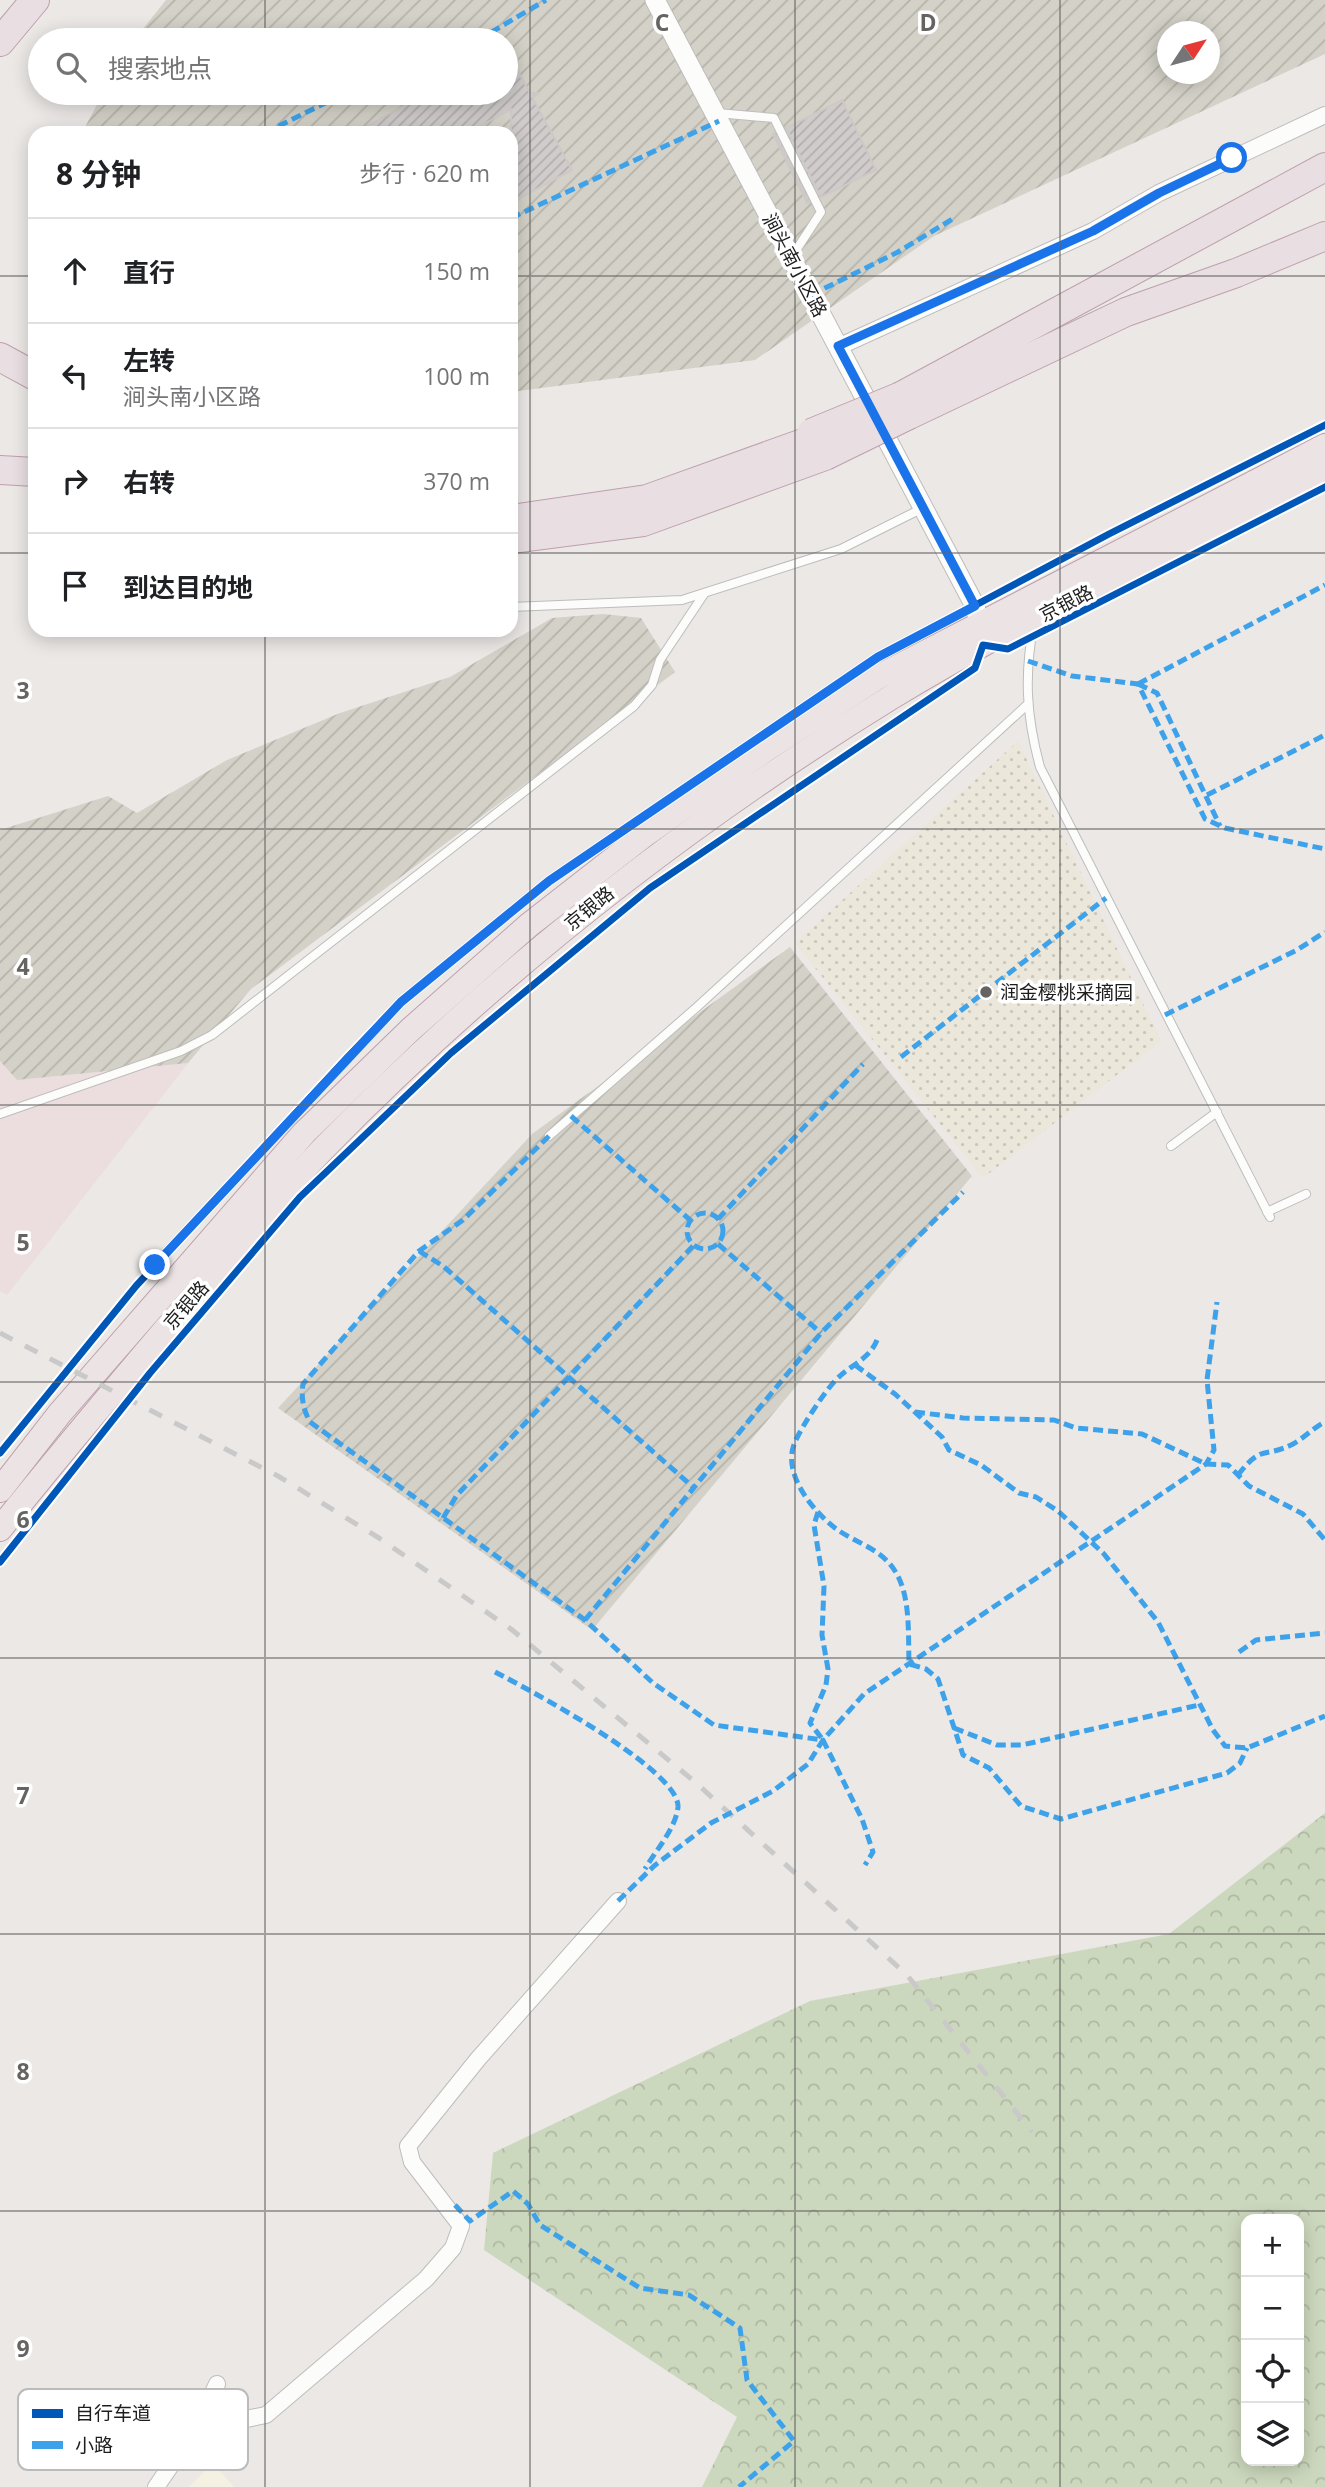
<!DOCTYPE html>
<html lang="zh">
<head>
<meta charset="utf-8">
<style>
  body { margin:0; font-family:"Open Sans","Noto Sans SC",sans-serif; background:#f2f2f2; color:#202124 }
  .controls { position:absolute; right:21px; bottom:21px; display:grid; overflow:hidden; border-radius:14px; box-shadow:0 4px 18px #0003 }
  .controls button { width:63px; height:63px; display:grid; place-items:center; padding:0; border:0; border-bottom:2px solid #e0e0e0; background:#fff; color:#202124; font:35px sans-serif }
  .compass { position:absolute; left:1157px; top:21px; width:63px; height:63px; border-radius:50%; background:#fff; box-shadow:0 4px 18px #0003; rotate:54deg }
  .stop { position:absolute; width:21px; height:21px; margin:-16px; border:5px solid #1a73e8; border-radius:50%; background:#fff }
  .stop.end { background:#1a73e8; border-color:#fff; box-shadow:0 2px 7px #0008 }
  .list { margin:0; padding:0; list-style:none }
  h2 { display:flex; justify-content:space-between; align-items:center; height:91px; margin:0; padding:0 28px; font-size:30px }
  h2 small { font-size:23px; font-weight:400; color:#757577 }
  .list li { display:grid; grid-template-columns:46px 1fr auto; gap:21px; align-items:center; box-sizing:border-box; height:105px; padding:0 28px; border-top:2px solid #e0e0e0 }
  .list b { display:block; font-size:26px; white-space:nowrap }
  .list p { margin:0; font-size:23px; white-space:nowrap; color:#757577 }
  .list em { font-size:23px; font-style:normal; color:#757577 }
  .icon { flex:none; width:38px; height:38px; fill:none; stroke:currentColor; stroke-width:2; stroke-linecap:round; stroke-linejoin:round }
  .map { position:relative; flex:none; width:1325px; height:2487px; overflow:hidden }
  .search { position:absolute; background:#fff; box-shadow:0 4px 18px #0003; left:28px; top:28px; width:490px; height:77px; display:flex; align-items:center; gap:18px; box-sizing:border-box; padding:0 24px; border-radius:38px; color:#757577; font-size:26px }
  .panel { position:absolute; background:#fff; box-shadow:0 4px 18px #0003; left:28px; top:126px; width:490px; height:511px; border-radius:21px }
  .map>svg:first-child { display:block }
  .commercial { fill:#ecddde }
  .education { fill:#f4f0e2 }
  .construction { fill:url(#construction-furrows); fill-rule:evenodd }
  .farmland { fill:url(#farmland-dots) }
  .forest { fill:url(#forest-crowns); fill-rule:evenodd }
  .building { fill:url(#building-hatch); stroke:#cec9c7; stroke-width:2 }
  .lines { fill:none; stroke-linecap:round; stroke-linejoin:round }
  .service-casing { stroke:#bebdbc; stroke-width:10 }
  .minor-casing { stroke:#bebdbc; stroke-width:18 }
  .tertiary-casing { stroke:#bebdbc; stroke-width:21 }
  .trunk-casing { stroke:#be9fae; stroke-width:26 }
  .motorway-casing { stroke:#be9fae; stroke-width:30 }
  .service { stroke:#fcfcfb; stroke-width:8 }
  .minor { stroke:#fcfcfb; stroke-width:16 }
  .tertiary { stroke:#fcfcfb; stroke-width:19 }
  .trunk { stroke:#ece4e4; stroke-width:24 }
  .motorway { stroke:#e9dfe3; stroke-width:28 }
  .rail { stroke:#cac9c9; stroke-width:5; stroke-dasharray:14 14; stroke-linecap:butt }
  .motorway-bridge-casing { stroke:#be9fae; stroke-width:30; stroke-linecap:butt }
  .motorway-bridge { stroke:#e9dfe3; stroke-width:28 }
  .quiet { stroke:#3da2ea; stroke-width:5; stroke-dasharray:10 5; stroke-linecap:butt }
  .cycleway-casing { stroke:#fff; stroke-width:11 }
  .cycleway { stroke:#0057b8; stroke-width:7 }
  .route { stroke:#1a73e8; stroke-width:9 }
  .grid { fill:none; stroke:#656463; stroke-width:2; stroke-opacity:0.55 }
  .poi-dot { fill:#656463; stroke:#fff; stroke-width:2.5 }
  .labels { text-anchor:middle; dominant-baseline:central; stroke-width:7; stroke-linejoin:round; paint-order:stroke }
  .street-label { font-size:19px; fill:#1d1d1d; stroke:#fff }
  .poi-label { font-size:19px; fill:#1d1d1d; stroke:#fff; text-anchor:start }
  .key { fill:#fff; stroke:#bbb; stroke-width:2 }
  .key-label { font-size:19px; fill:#1d1d1d }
  .grid-label { font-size:23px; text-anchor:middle; font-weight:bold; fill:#656463; stroke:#fff; stroke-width:7; stroke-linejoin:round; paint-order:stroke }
</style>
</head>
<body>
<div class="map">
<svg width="1325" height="2487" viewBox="0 0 1325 2487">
  <defs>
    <pattern id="construction-furrows" width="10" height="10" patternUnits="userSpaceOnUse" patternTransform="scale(1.75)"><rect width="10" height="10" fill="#d4d1c8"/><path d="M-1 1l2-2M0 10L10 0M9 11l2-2" fill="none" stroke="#b6b3ab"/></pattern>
    <pattern id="farmland-dots" width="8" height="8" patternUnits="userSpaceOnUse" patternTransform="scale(1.75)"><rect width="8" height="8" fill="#ebe7da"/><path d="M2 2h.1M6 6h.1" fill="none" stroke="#c9c6bb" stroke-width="1.8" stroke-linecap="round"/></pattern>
    <pattern id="forest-crowns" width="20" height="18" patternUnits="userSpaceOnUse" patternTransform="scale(1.75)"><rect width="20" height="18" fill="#ccd8bd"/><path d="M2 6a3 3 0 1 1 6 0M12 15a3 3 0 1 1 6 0" fill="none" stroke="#afb9a2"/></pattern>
    <pattern id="building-hatch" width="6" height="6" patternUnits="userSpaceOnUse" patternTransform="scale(1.75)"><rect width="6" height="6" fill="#d0cccb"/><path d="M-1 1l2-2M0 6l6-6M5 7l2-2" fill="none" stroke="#b2afae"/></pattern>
  </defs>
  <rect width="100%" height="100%" fill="#ebe8e6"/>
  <path class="commercial" d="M0 1061 17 1080 188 1063 7 1295 0 1291Z"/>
  <path class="education" d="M213 2463 234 2487H189Z"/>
  <g class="construction">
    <path d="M166 0H1325V54L934 236 755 360 511 392V133H82L103 93H506V40H134ZM1168 32H1210V74H1168Z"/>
    <path d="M603 614 641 618 675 672 251 989 188 1063 17 1080 0 1061V830L108 796 137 813 227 760 340 713 450 677 552 618Z"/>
    <path d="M790 947 972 1176 592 1630 278 1408 532 1134Z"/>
  </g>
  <path class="farmland" d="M1018 741 1161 1041 983 1178 795 943Z"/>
  <path class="forest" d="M1325 1813V2487H702L737 2417 484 2250 493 2153 810 2001 1169 1934ZM1246 2219H1299V2461H1246Z"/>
  <g class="building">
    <path d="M506 50 530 93H540L532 97 572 170 511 203V109L468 133H355L427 93H506Z"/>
    <path d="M842 100 876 170 821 197 786 128Z"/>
    <path d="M774 133 809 202 807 203 773 134Z"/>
  </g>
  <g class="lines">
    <defs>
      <g id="service">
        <path d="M717 113 774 118 821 212 793 255"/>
        <path d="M511 607 682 600 841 549 923 508"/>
        <path d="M1034 622C1024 675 1026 715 1040 767L1270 1217"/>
        <path d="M0 1114 181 1051 212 1035 634 706 652 685 660 660 704 594"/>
        <path d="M549 1136 697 1007 1028 704"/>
        <path d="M1171 1146 1217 1112"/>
        <path d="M1267 1212 1306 1194"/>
      </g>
      <g id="minor">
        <path d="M838 347 1093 231 1159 193 1325 115"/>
        <path d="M196 2429 266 2415 426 2279 453 2248 461 2226 412 2162 408 2146 478 2059 618 1901"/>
        <path d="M156 2487 196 2429 217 2384"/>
      </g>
      <path id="tertiary" d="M655 0 975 606 982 637"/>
      <g id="trunk">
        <path d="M0 1490 60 1413 304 1133 410 1030 529 925 643 836 765 750 878 677 1325 446"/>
        <path d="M0 1529C66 1446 135 1365 204 1284 243 1238 282 1191 324 1148 493 975 684 825 890 698 1029 613 1180 544 1325 469"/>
      </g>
      <g id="motorway">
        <path d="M0 42 35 0"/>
        <path d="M0 357 35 376"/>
        <path d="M901 396 1325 167"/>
        <path d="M909 415 1126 312 1236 273 1325 236"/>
        <path d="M0 470 35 472"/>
        <path d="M511 519 647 499 817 438"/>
        <path d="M511 539 643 522 825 456"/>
      </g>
    </defs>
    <use href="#service" class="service-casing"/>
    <use href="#minor" class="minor-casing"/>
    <use href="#tertiary" class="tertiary-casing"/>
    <use href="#trunk" class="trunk-casing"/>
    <use href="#motorway" class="motorway-casing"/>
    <use href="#service" class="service"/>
    <use href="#minor" class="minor"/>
    <use href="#tertiary" class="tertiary"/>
    <use href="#trunk" class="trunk"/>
    <use href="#motorway" class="motorway"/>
    <path class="rail" d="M0 1333 278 1476 379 1538 511 1629 695 1782 907 1975 1032 2132"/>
    <defs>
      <g id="motorway-bridge">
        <path d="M811 433 901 396"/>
        <path d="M825 456 909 415"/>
      </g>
    </defs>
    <use href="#motorway-bridge" class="motorway-bridge-casing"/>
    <use href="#motorway-bridge" class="motorway-bridge"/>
    <g class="quiet">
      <path d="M478 40 546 0"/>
      <path d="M265 133 345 93"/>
      <path d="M511 218 719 121"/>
      <path d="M811 295 898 252 954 218"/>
      <path d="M1028 661 1072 676 1138 684 1205 819 1225 828 1325 849"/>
      <path d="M1138 684 1325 585"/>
      <path d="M1138 684 1157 693 1220 826"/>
      <path d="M1207 795 1325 735"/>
      <path d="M1165 1015 1297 950 1325 932"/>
      <path d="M901 1057 1106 898"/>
      <path d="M571 1116 690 1220"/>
      <path d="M549 1136 463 1220 419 1251 303 1384C301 1398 303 1409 310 1422L585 1620 653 1683 714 1725 823 1740 862 1819 873 1852 865 1865"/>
      <circle cx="705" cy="1231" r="18"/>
      <path d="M718 1219 863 1064"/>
      <path d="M718 1244 821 1333"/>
      <path d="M419 1251 443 1266 693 1487"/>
      <path d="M877 1340C870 1358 853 1364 840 1376 827 1387 802 1426 795 1442 781 1473 813 1511 835 1528 855 1543 881 1548 895 1571 911 1596 908 1635 909 1664L926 1669 938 1679 963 1755 989 1768 1021 1806 1061 1819 1227 1773 1240 1763 1247 1748"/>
      <path d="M855 1365 895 1394 942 1437 949 1450 981 1465 1019 1493 1036 1497 1058 1511 1104 1554 1158 1622 1213 1730 1225 1746 1247 1748 1325 1716"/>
      <path d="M915 1412 963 1418 1054 1420 1076 1428 1142 1434 1206 1464 1228 1465 1249 1486 1303 1514 1325 1540"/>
      <path d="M1238 1475C1263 1443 1263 1459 1293 1444 1304 1438 1313 1428 1325 1422"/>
      <path d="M818 1512 814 1525 824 1586 822 1635 828 1669 826 1685 810 1723 823 1740"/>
      <path d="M443 1518 457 1495 694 1245"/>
      <path d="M585 1620 821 1333 963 1192"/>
      <path d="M1239 1652 1256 1640 1325 1633"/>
      <path d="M495 1672C528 1689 680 1770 678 1807 676 1828 656 1850 645 1869"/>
      <path d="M954 1728 997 1745H1022L1199 1705"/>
      <path d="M618 1901 654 1866 711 1823 773 1791 808 1764 823 1740 864 1694 1206 1464 1214 1450 1207 1380 1217 1302"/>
      <path d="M455 2205 470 2221 513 2191 528 2204 540 2225 640 2288 689 2295 740 2328 747 2380 794 2441 739 2487"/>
    </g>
    <defs>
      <g id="cycleway">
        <path d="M0 1453 136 1286 346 1059 401 1002 549 881 878 657 1109 534 1325 425"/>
        <path d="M0 1562 150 1373 300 1197 451 1053 650 888 975 668 983 645 1008 649 1325 487"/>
      </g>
    </defs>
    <use href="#cycleway" class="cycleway-casing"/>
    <use href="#cycleway" class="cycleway"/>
  </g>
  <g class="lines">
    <path class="route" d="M155 1265 401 1002 549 881 878 657 975 606 838 346 1093 231 1159 193 1232 158"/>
  </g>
  <path class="grid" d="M265 0V40M530 0V2487M795 0V2487M1060 0V2487M265 93V133M0 276H35M511 276H1325M0 553H35M511 553H1325M265 630V2487M0 829H1325M0 1105H1325M0 1382H1325M0 1658H1325M0 1934H1325M0 2211H1325"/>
  <circle class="poi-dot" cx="986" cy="992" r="7"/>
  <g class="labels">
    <g class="street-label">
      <text transform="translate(795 265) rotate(62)">涧头南小区路</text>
      <text transform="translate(1066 603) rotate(-27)">京银路</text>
      <text transform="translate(589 908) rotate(-39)">京银路</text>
      <text transform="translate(186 1305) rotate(-49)">京银路</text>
    </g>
    <g class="poi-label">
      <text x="1000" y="992">润金樱桃采摘园</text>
    </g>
  </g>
  <rect x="18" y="2389" width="230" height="81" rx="10" class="key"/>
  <rect x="32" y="2409" width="31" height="9" fill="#0057b8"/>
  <rect x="32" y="2441" width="31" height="8" fill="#3da2ea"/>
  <g class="key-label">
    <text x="75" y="2420">自行车道</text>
    <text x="75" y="2452">小路</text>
  </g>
  <g class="grid-label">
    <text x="662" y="31">C</text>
    <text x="928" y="31">D</text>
    <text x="23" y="699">3</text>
    <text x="23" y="975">4</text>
    <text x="23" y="1251">5</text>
    <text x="23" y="1528">6</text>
    <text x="23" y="1804">7</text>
    <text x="23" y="2080">8</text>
    <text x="23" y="2357">9</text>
  </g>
</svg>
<div class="controls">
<button>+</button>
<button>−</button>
<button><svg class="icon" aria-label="locate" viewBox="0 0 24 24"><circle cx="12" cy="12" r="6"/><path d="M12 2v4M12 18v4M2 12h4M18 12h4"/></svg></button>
<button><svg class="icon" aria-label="layers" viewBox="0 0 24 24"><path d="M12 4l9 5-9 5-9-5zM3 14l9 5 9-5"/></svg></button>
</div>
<svg class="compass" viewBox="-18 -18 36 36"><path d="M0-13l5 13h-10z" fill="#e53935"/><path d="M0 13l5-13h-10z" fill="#757577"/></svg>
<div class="stop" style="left:1232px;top:158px"></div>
<div class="stop end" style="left:155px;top:1265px"></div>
<div class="search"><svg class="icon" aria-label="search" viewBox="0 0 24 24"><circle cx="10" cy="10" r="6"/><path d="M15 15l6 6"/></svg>搜索地点</div>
<section class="panel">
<h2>8 分钟<small>步行 · 620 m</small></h2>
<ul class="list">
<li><svg class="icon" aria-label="ahead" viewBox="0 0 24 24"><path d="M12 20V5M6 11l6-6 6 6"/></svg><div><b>直行</b></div><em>150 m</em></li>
<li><svg class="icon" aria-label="left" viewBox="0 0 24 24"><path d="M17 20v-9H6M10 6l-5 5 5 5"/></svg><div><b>左转</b><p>涧头南小区路</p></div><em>100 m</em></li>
<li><svg class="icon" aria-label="right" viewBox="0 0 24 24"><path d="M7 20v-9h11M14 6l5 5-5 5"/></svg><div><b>右转</b></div><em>370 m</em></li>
<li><svg class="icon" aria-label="arrive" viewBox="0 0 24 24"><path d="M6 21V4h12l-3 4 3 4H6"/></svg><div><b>到达目的地</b></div></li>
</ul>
</section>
</div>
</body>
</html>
